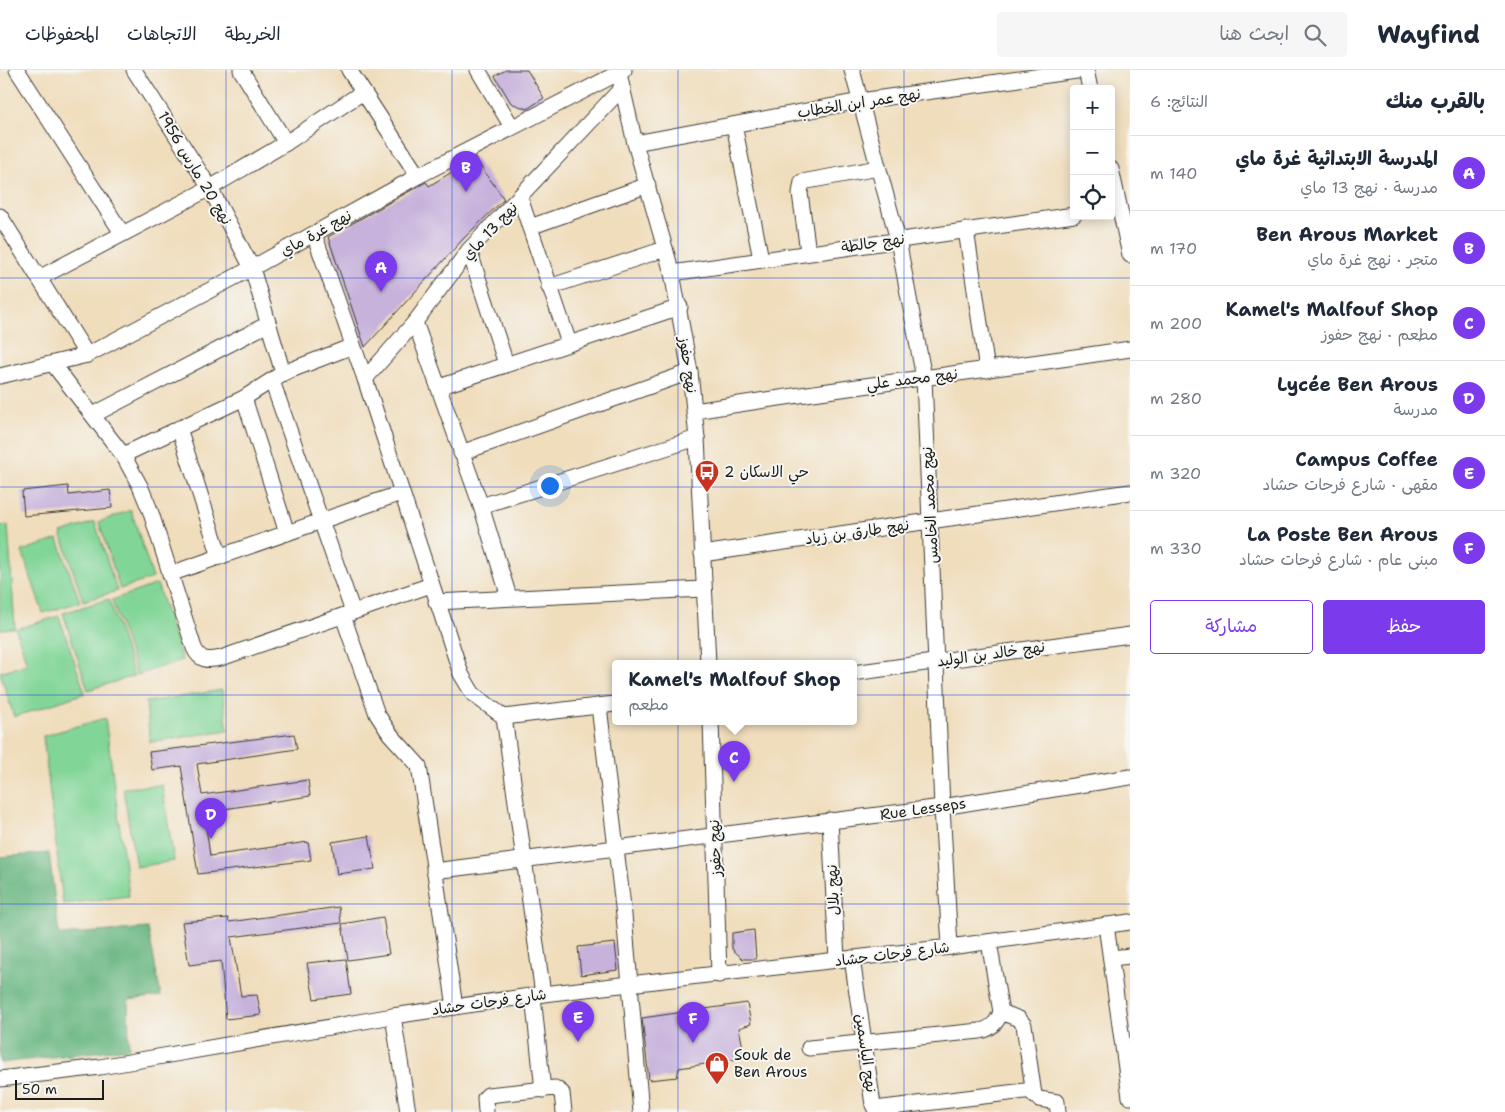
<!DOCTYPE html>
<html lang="ar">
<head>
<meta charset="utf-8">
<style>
  body { margin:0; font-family:"Shantell Sans","Playpen Sans Arabic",sans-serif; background:#f6f6f7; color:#1f2937; direction:rtl }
  .controls { position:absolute; right:15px; top:15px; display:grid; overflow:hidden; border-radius:5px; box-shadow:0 2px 12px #0003 }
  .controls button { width:45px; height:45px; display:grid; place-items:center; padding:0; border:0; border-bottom:1px solid #e0e1e3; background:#fff; color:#1f2937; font:25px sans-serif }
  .scale { position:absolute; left:15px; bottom:12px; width:89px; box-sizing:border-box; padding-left:5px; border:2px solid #1c1c1c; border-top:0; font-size:14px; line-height:18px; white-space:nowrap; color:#1c1c1c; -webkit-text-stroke:4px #f6f6f2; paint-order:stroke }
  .you { position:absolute; left:549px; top:415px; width:18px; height:18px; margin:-12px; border:4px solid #fff; border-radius:50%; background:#1a73e8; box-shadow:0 0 0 8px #1a73e833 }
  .badge { display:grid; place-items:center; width:32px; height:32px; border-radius:50%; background:#7c3aed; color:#fff; font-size:16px; font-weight:700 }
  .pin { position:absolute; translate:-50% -41px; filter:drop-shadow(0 1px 2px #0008) }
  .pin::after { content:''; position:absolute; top:26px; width:18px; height:15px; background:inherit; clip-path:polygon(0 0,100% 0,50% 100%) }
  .popup { position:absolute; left:612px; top:590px; width:245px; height:65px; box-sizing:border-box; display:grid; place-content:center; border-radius:5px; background:#fff; filter:drop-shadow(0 1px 4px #0005); font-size:16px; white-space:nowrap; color:#747a83 }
  .popup b { font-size:19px; color:#1f2937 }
  .popup::after { content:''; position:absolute; left:50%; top:100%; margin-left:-10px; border:10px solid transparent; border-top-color:#fff }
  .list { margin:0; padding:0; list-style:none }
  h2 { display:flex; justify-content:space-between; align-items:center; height:65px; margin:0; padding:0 20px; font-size:21px }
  h2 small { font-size:16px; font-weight:400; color:#747a83 }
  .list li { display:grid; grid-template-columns:32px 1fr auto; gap:15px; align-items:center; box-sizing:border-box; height:75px; padding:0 20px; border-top:1px solid #e0e1e3 }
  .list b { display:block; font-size:19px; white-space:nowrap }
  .list p { margin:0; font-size:16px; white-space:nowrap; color:#747a83 }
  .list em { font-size:16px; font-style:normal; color:#747a83 }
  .actions { display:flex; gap:10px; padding:15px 20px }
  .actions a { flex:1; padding:11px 0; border:1px solid #7c3aed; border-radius:5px; text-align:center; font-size:18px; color:#7c3aed }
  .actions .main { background:#7c3aed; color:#fff }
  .icon { flex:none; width:28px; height:28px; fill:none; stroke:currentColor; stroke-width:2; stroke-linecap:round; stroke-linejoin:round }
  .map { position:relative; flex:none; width:1130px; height:1042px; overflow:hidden; direction:ltr }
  header { display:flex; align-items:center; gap:30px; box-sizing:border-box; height:70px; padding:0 25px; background:#fff; border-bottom:1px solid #e0e1e3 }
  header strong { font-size:24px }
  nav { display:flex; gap:28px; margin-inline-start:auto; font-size:18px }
  .search { width:350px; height:45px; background:#f6f6f7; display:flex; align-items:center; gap:12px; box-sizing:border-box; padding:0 18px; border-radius:5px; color:#747a83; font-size:19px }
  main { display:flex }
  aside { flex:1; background:#fff }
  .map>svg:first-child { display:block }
  .green { fill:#81d597; stroke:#4e785a }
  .forest { fill:#68b680; stroke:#42694e }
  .building { fill:#c7b2dc }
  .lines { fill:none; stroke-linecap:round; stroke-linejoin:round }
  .minor-casing { stroke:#3c3934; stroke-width:17 }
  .minor { stroke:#fff; stroke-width:15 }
  .grid { fill:none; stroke:#1d4ed8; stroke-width:1; stroke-opacity:0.55 }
  .labels { text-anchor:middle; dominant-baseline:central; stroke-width:4; stroke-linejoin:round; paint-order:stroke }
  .street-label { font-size:15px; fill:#1c1c1c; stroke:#f6f6f2 }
  .poi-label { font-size:15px; fill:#1c1c1c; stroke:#f6f6f2; text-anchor:start }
</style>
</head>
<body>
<header>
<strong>Wayfind</strong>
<div class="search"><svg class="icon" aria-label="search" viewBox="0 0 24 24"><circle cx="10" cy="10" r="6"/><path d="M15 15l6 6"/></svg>ابحث هنا</div>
<nav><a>الخريطة</a><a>الاتجاهات</a><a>المحفوظات</a></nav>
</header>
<main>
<aside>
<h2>بالقرب منك<small>النتائج: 6</small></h2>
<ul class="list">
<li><span class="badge">A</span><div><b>المدرسة الابتدائية غرة ماي</b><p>مدرسة · نهج 13 ماي</p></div><em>140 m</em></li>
<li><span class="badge">B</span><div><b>Ben Arous Market</b><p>متجر · نهج غرة ماي</p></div><em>170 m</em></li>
<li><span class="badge">C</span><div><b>Kamel's Malfouf Shop</b><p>مطعم · نهج حفوز</p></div><em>200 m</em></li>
<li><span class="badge">D</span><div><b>Lycée Ben Arous</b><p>مدرسة</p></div><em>280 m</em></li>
<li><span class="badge">E</span><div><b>Campus Coffee</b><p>مقهى · شارع فرحات حشاد</p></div><em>320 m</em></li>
<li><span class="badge">F</span><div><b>La Poste Ben Arous</b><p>مبنى عام · شارع فرحات حشاد</p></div><em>330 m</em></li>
</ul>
<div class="actions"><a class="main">حفظ</a><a>مشاركة</a></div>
</aside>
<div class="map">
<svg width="1130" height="1042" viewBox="0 0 1130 1042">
  <rect width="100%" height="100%" fill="#f6f6f2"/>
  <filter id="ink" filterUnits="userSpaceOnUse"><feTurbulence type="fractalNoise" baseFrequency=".02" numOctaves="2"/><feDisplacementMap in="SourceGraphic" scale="10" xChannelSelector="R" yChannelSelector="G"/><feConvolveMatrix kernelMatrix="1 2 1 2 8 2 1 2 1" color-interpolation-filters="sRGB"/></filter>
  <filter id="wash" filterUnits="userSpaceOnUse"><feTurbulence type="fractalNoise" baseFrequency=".0096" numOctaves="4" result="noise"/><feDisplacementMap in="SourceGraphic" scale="20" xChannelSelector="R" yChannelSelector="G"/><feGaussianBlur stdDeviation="1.12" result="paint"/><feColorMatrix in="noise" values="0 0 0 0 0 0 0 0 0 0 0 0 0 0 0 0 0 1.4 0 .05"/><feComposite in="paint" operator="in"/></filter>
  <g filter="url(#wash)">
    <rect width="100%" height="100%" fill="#f0ddbc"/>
    <g class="green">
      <path d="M131 440 153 508 120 519 99 452Z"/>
      <path d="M95 452 117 521 83 531 61 463Z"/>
      <path d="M8 455 15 558 0 559V456Z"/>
      <path d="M58 469 80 532 43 543 22 481Z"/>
      <path d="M157 514 182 590 137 605 112 530Z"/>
      <path d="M109 529 134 606 88 620 63 543Z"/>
      <path d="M59 546 85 623 14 647 0 602 27 594 16 559Z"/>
      <path d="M222 620 228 660 150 672 146 632Z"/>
      <path d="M105 648 129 826 63 834 43 666Z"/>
      <path d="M162 715 174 791 136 797 123 718Z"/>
    </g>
    <path class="forest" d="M49 783 59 865 148 858 161 926 128 930 129 978 0 993V787Z"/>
    <g id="blocks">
      <g class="building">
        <path d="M506 0H527L544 28 527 39 511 33 495 6Z"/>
        <path d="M475 88 504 129 464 168 365 277 328 167 426 112 429 116Z"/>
        <path d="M68 416 69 425 110 420 112 438 24 446 22 421Z"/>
        <path d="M294 664 297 679 197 694 202 725 308 710 310 726 204 742 210 786 308 772 311 790 198 804 181 696 152 700 149 682Z"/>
        <path d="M369 766 375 799 337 804 332 772Z"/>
        <path d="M339 837 341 853 231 867 241 926 257 925 261 945 226 949 221 891 189 895 182 852 228 848 229 852Z"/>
        <path d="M383 847 389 884 348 890 342 854Z"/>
        <path d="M754 860 756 889H743L732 879V863Z"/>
        <path d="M615 873 618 900 581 905 578 877Z"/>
        <path d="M346 889 351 924 314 929 307 893Z"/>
        <path d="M747 933 751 954 739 958 745 988 679 998 677 1007 649 1010 642 948Z"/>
      </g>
    </g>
  </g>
  <g filter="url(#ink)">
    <use href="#blocks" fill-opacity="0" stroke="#3c3934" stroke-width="1"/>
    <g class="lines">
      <defs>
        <g id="minor">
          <path d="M17 0 122 163"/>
          <path d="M134 0 210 118 252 198 283 303"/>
          <path d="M241 0 286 73"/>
          <path d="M349 0 418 106"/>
          <path d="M478 0 512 57"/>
          <path d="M852 0 898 170 924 308 942 737 950 877"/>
          <path d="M1086 0 1090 19"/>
          <path d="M619 4 635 73 672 203 690 302 697 368 708 593"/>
          <path d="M734 55 761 189"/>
          <path d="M635 73 860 31 1084 0"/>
          <path d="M1111 99 1130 185"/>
          <path d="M520 128 569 273"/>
          <path d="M0 146 87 285"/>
          <path d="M530 157 648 115"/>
          <path d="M966 160 987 300"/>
          <path d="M314 164 365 309 461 604 473 624 504 647 543 924"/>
          <path d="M469 180 506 294"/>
          <path d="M808 182 800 123 802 112 878 98"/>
          <path d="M672 203 1074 145"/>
          <path d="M39 208 210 118 286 73 363 22"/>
          <path d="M549 217 665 179"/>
          <path d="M415 252 481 436 509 527"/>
          <path d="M53 294 123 385 140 416 150 440 194 578C200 591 208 591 221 588L431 515"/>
          <path d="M0 306 87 285 252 198 418 106 624 0"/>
          <path d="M365 309 415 252 469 180 622 18"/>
          <path d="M272 311 353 542"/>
          <path d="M439 317 680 237"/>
          <path d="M244 328 287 463"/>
          <path d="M695 341C840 317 985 301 1130 279"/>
          <path d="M93 345 268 254"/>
          <path d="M179 358 220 487"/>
          <path d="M461 383 690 302"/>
          <path d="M123 385 244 328 283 303 353 276"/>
          <path d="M481 436 697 368"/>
          <path d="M702 484 1130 422"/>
          <path d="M170 504 401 423"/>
          <path d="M436 532 703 519"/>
          <path d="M343 546 377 644 390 664 419 696 455 937"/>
          <path d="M853 603 1130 565"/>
          <path d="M599 636 624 845 641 1042"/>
          <path d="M504 647 615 634"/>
          <path d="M711 651 719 905"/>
          <path d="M830 750 837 890"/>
          <path d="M434 801 942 737 1130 707"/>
          <path d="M1106 855 1130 1027"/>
          <path d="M989 872 1001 942 1019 949 1024 955 1034 1025 1039 1029 1057 1032 1058 1042"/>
          <path d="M852 888 873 1035 875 1039 1033 1020"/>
          <path d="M1111 888 1130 886"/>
          <path d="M533 926 543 1020"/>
          <path d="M393 946 408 1042"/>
          <path d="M809 978 980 961C991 959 997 953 1001 942"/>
          <path d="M0 1009 100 997 393 946 543 924 950 877 1130 852"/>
          <path d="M486 1042 485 1028 488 1025 555 1018 562 1023 564 1042"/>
        </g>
      </defs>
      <use href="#minor" class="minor-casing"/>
      <use href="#minor" class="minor"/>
    </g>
  </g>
  <path class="grid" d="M226 0V1042M452 0V1042M678 0V1042M904 0V1042M0 208H1130M0 417H1130M0 625H1130M0 834H1130"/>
  <defs>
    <symbol id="bus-pin" viewBox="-11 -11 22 30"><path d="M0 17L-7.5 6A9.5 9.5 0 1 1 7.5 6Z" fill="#c8321e" stroke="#f6f6f2"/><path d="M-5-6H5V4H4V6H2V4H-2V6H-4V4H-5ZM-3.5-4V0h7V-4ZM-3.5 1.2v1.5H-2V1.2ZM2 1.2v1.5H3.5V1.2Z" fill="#fff"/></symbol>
    <symbol id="shop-pin" viewBox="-11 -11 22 30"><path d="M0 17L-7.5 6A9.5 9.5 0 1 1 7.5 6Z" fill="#c8321e" stroke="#f6f6f2"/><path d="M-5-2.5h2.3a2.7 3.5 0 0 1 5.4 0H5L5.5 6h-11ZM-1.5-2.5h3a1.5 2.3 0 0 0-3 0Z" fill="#fff"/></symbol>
  </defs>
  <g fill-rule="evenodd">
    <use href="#bus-pin" x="693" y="388" width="28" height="38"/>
    <use href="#shop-pin" x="703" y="980" width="28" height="38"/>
  </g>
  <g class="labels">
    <g class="street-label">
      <text transform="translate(859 33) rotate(-9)">نهج عمر ابن الخطاب</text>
      <text transform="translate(195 98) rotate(59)">نهج 20 مارس 1956</text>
      <text transform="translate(490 161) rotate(-47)">نهج 13 ماي</text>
      <text transform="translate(316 163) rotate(-29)">نهج غرة ماي</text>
      <text transform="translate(873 173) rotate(-8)">نهج جالطة</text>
      <text transform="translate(688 295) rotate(82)">نهج حفوز</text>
      <text transform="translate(912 309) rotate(-7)">نهج محمد علي</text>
      <text transform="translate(930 435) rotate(-93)">نهج محمد الخامس</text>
      <text transform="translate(857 462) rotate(-8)">نهج طارق بن زياد</text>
      <text transform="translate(991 584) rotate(-8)">نهج خالد بن الوليد</text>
      <text transform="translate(923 739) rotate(-8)">Rue Lesseps</text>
      <text transform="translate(715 778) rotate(-92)">نهج حفوز</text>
      <text transform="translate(833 820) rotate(-93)">نهج بلال</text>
      <text transform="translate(892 884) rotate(-7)">شارع فرحات حشاد</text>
      <text transform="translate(489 932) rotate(-8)">شارع فرحات حشاد</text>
      <text transform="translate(866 983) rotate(82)">نهج الياسمين</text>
    </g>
    <g class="poi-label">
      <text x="724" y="402">حي الاسكان 2</text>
      <text x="734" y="985">Souk de<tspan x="734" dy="17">Ben Arous</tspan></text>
    </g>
  </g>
</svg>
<div class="controls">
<button>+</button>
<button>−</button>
<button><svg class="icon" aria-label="locate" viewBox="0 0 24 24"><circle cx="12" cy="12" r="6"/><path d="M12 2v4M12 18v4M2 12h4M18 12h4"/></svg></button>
</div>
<div class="scale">50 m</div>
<div class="you"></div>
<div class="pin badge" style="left:381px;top:222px">A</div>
<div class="pin badge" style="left:466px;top:122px">B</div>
<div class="pin badge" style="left:734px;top:712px">C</div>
<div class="popup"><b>Kamel's Malfouf Shop</b>مطعم</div>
<div class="pin badge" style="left:211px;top:769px">D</div>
<div class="pin badge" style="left:578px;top:972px">E</div>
<div class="pin badge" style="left:693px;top:973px">F</div>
</div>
</main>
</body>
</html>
